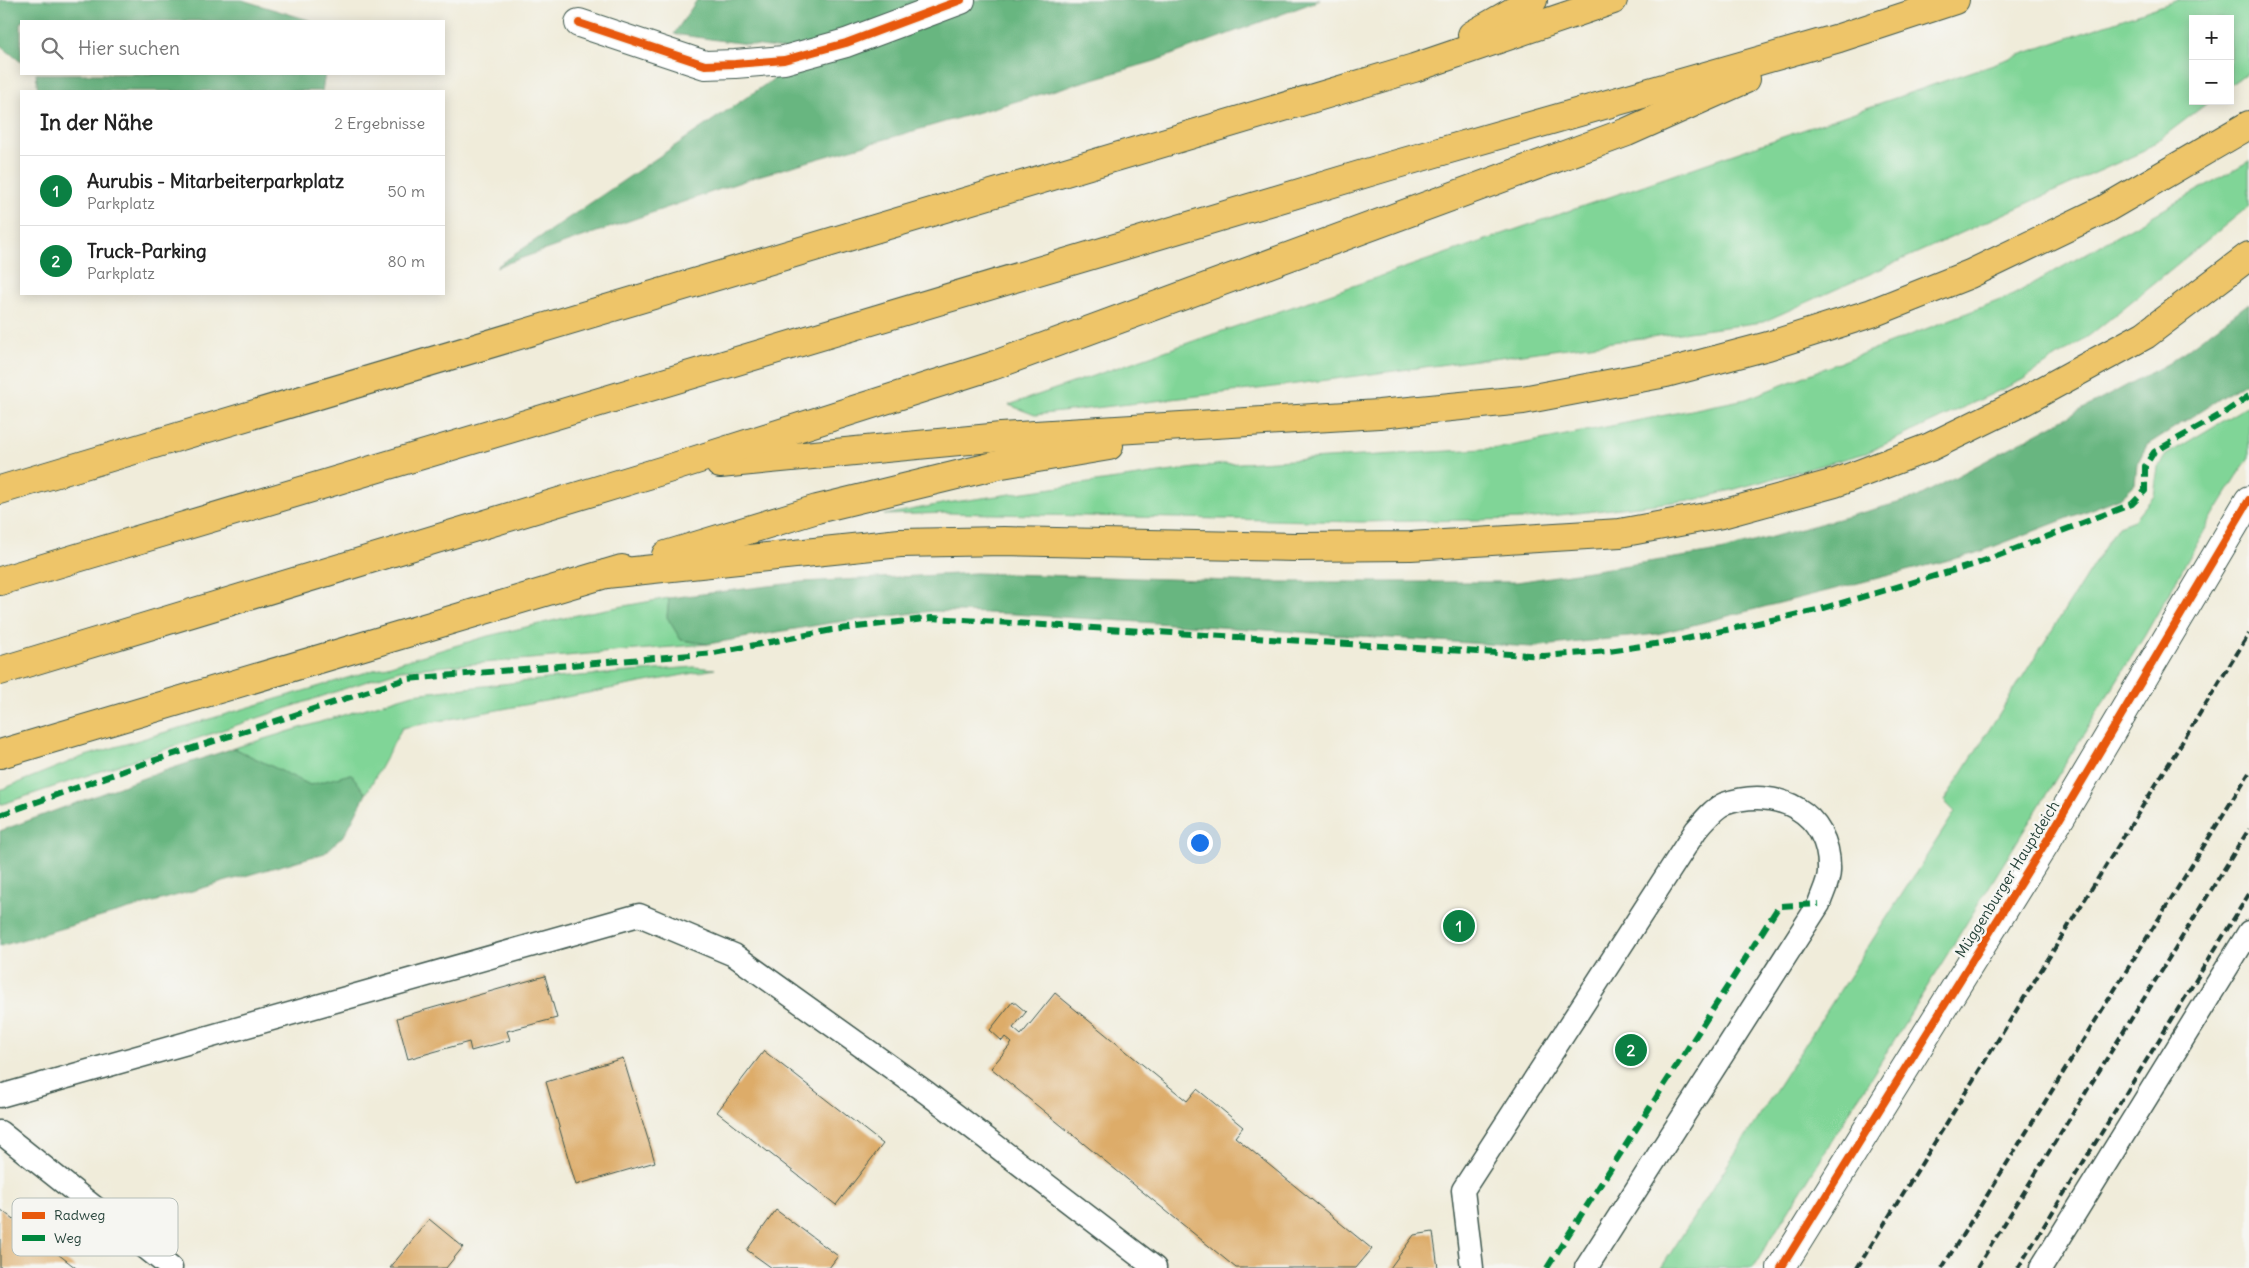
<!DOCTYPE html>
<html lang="de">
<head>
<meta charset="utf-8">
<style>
  body { margin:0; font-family:Delius,sans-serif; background:#f2f2f2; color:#222 }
  .controls { position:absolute; right:15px; top:15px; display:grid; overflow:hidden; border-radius:0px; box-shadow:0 2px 12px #0003 }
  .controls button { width:45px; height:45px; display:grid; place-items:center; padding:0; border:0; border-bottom:1px solid #e0e0e0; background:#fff; color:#222; font:25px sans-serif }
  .you { position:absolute; left:1199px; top:842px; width:18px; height:18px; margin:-12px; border:4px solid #fff; border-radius:50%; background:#1a73e8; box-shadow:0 0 0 8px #1a73e833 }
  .badge { display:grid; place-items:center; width:32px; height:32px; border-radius:50%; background:#0b8043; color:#fff; font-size:16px; font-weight:700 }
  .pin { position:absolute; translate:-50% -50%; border:2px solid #fff; box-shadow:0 1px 5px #0006 }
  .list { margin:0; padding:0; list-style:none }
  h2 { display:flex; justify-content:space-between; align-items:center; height:65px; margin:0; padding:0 20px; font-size:21px }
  h2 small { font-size:16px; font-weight:400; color:#767676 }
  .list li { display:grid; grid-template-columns:32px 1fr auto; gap:15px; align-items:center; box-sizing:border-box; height:70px; padding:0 20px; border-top:1px solid #e0e0e0 }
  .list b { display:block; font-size:19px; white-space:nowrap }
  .list p { margin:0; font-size:16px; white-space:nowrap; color:#767676 }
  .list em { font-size:16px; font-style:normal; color:#767676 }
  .icon { flex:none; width:28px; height:28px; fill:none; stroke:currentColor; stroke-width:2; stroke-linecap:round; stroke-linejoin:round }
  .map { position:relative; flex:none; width:2249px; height:1268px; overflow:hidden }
  .search { position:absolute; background:#fff; box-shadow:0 2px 12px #0003; left:20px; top:20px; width:425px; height:55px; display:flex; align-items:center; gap:12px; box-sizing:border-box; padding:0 18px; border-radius:0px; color:#767676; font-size:19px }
  .panel { position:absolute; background:#fff; box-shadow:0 2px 12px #0003; left:20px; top:90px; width:425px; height:205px; border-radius:0px }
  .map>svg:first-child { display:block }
  .green { fill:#80d597; stroke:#508966 }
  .forest { fill:#68b680; stroke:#447a5a }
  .building { fill:#ddac69 }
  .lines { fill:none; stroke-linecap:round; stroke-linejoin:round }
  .service-casing { stroke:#3e574d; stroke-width:25 }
  .minor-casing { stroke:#3e574d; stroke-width:30 }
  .tertiary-casing { stroke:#3e574d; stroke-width:30 }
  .motorway-casing { stroke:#3e574d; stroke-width:30 }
  .service { stroke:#fff; stroke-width:22 }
  .minor { stroke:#fff; stroke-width:28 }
  .tertiary { stroke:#fff; stroke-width:28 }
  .motorway { stroke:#eec569; stroke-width:28 }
  .rail { stroke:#1f3d34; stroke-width:4; stroke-dasharray:8 4; stroke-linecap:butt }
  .quiet { stroke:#00873e; stroke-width:6; stroke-dasharray:12 6; stroke-linecap:butt }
  .cycleway-casing { stroke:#f6f6f2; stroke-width:11 }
  .cycleway { stroke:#e8590c; stroke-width:8 }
  .labels { text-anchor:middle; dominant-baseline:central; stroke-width:5; stroke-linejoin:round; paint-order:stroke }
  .street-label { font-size:15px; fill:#1f3d34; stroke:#f6f6f2 }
  .key { fill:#f6f6f2; stroke:#b6beb9; stroke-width:1 }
  .key-label { font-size:14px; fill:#1f3d34 }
</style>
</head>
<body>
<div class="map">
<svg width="2249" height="1268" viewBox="0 0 2249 1268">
  <rect width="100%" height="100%" fill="#f6f6f2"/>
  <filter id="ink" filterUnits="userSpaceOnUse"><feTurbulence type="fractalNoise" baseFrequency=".02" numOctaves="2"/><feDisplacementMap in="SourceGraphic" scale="10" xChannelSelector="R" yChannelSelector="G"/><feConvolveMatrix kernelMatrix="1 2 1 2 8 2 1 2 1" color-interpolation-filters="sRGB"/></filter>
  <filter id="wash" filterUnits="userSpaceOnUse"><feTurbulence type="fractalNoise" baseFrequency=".0096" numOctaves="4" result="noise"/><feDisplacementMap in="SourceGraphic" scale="20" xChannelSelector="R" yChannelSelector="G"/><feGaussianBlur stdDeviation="1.12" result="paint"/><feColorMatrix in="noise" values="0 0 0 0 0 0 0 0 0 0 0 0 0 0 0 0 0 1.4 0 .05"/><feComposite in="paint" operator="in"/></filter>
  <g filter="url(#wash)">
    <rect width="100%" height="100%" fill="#f0ecda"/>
    <g class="green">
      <path d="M2178 0H2249V71L2230 85V19H2193V101H2210L2144 151 1763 322 1266 388 1035 415 1009 405Z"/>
      <path d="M2249 161V206L2090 335 2022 380 1866 453 1699 499 1525 519 1361 522 949 513 884 515 947 503 1223 464 1501 448 1746 399 2013 295Z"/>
      <path d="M2249 405V457L2215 512 2145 635 1753 1268H1661L1955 812 1944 801 2118 526 2134 520 2154 496 2158 467 2166 455Z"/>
      <path d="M669 598 667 617 681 640 708 644 400 670 0 805V790L82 757 488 636 590 612Z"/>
      <path d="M694 667 715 669 402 728 366 794 351 774 310 785 234 748 413 694 555 678Z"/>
    </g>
    <g class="forest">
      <path d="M0 0H242L312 21H21V62L0 45Z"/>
      <path d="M697 0H1320L1155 61 758 176 496 267 812 53 674 34Z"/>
      <path d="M36 74H325L322 91H38Z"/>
      <path d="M2249 303V380L2147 445 2137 464 2135 484 2120 498 1977 553 1657 634 1532 647 1014 614 932 611 830 623 708 644 681 640 667 617 669 598 802 582 976 573 1265 582H1517L1720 551 1916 498 2169 363Z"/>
      <path d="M234 748 310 785 351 774 366 794 345 834 325 853 0 946V831L149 776Z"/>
    </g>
    <g id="blocks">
      <g class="building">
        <path d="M545 976 557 1018 507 1031 510 1040 471 1051 469 1042 408 1059 397 1018Z"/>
        <path d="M1055 993 1187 1101 1197 1089 1243 1127 1235 1137 1372 1249 1356 1268H1236L991 1068 1012 1043 1005 1037 1002 1041 990 1030 1013 1001 1026 1012 1013 1028 1021 1035Z"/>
        <path d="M764 1051 883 1144 836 1205 717 1112Z"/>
        <path d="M623 1058 655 1162 576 1185 546 1082Z"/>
        <path d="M0 1209 45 1244 76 1268H0Z"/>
        <path d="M776 1210 838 1256 829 1268H772L747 1250Z"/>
        <path d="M429 1219 463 1247 446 1268H390Z"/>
        <path d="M1433 1232 1438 1268H1390L1414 1235Z"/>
      </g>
    </g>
  </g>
  <g filter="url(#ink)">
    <use href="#blocks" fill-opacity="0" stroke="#3e574d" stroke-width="1"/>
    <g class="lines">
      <defs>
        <g id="service">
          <path d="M0 1096 639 915 734 955 927 1093 1155 1268"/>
          <path d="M0 1132 171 1268"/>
          <path d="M1472 1268 1463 1190 1696 830C1703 822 1714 808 1724 804 1776 785 1831 812 1829 871 1829 882 1822 894 1819 904L1586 1268"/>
          <path d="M2041 1268 2249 932"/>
        </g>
        <path id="minor" d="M579 23 705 65 735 64 784 60 846 43 961 0"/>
        <path id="tertiary" d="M1781 1268 2049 837 2249 500"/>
        <g id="motorway">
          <path d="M1472 35 1533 0"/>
          <path d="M720 464 1001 437 1379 414 1523 400 1666 373 1768 346 1872 313 1970 274 2105 209 2249 125"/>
          <path d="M0 490 1414 68 1613 0"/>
          <path d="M666 555 817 509 1002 464 1109 446"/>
          <path d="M606 574 900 543 1004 541 1296 547 1411 546 1620 533 1722 514 1835 483 1930 447 2024 401 2145 335 2249 256"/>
          <path d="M0 581 1390 166 1839 38 1955 0"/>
          <path d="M0 671 671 468 992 366 1627 132 1746 79"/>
          <path d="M0 754 622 569"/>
        </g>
      </defs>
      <use href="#service" class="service-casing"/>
      <use href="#minor" class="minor-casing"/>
      <use href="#tertiary" class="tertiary-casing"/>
      <use href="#motorway" class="motorway-casing"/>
      <use href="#service" class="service"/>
      <use href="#minor" class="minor"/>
      <use href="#tertiary" class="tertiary"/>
      <use href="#motorway" class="motorway"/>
      <g class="rail">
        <path d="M1857 1268 2249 634"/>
        <path d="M1942 1268 2249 773"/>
        <path d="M1977 1268 2249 829"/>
        <path d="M2018 1268 2249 894"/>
      </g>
      <g class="quiet">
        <path d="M0 815 137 766 406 679 714 653 832 630 932 618 1544 656 1609 651 1681 640 1817 610 1976 564 2132 504 2145 491V466L2154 452 2227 411 2249 396"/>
        <path d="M1547 1268 1779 906 1819 904"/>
      </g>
      <defs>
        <g id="cycleway">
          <path d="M579 23 705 65 735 64 784 60 846 43 961 0"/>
          <path d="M1781 1268 2049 837 2249 500"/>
        </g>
      </defs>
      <use href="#cycleway" class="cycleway-casing"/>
      <use href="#cycleway" class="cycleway"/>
    </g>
  </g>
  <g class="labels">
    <g class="street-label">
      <text transform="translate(2007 879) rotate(-58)">Müggenburger Hauptdeich</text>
    </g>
  </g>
  <rect x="12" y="1198" width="166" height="58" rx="8" class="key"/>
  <rect x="22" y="1212" width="23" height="7" fill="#e8590c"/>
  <rect x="22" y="1235" width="23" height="6" fill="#00873e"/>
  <g class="key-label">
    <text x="54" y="1220">Radweg</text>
    <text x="54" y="1243">Weg</text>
  </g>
</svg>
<div class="controls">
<button>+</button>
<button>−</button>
</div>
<div class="you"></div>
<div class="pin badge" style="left:1459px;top:926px">1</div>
<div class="pin badge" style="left:1631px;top:1050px">2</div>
<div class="search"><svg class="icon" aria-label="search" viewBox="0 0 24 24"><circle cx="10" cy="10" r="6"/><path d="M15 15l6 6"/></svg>Hier suchen</div>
<section class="panel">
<h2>In der Nähe<small>2 Ergebnisse</small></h2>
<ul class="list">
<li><span class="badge">1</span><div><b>Aurubis - Mitarbeiterparkplatz</b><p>Parkplatz</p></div><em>50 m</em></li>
<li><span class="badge">2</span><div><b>Truck-Parking</b><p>Parkplatz</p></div><em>80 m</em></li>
</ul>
</section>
</div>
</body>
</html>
